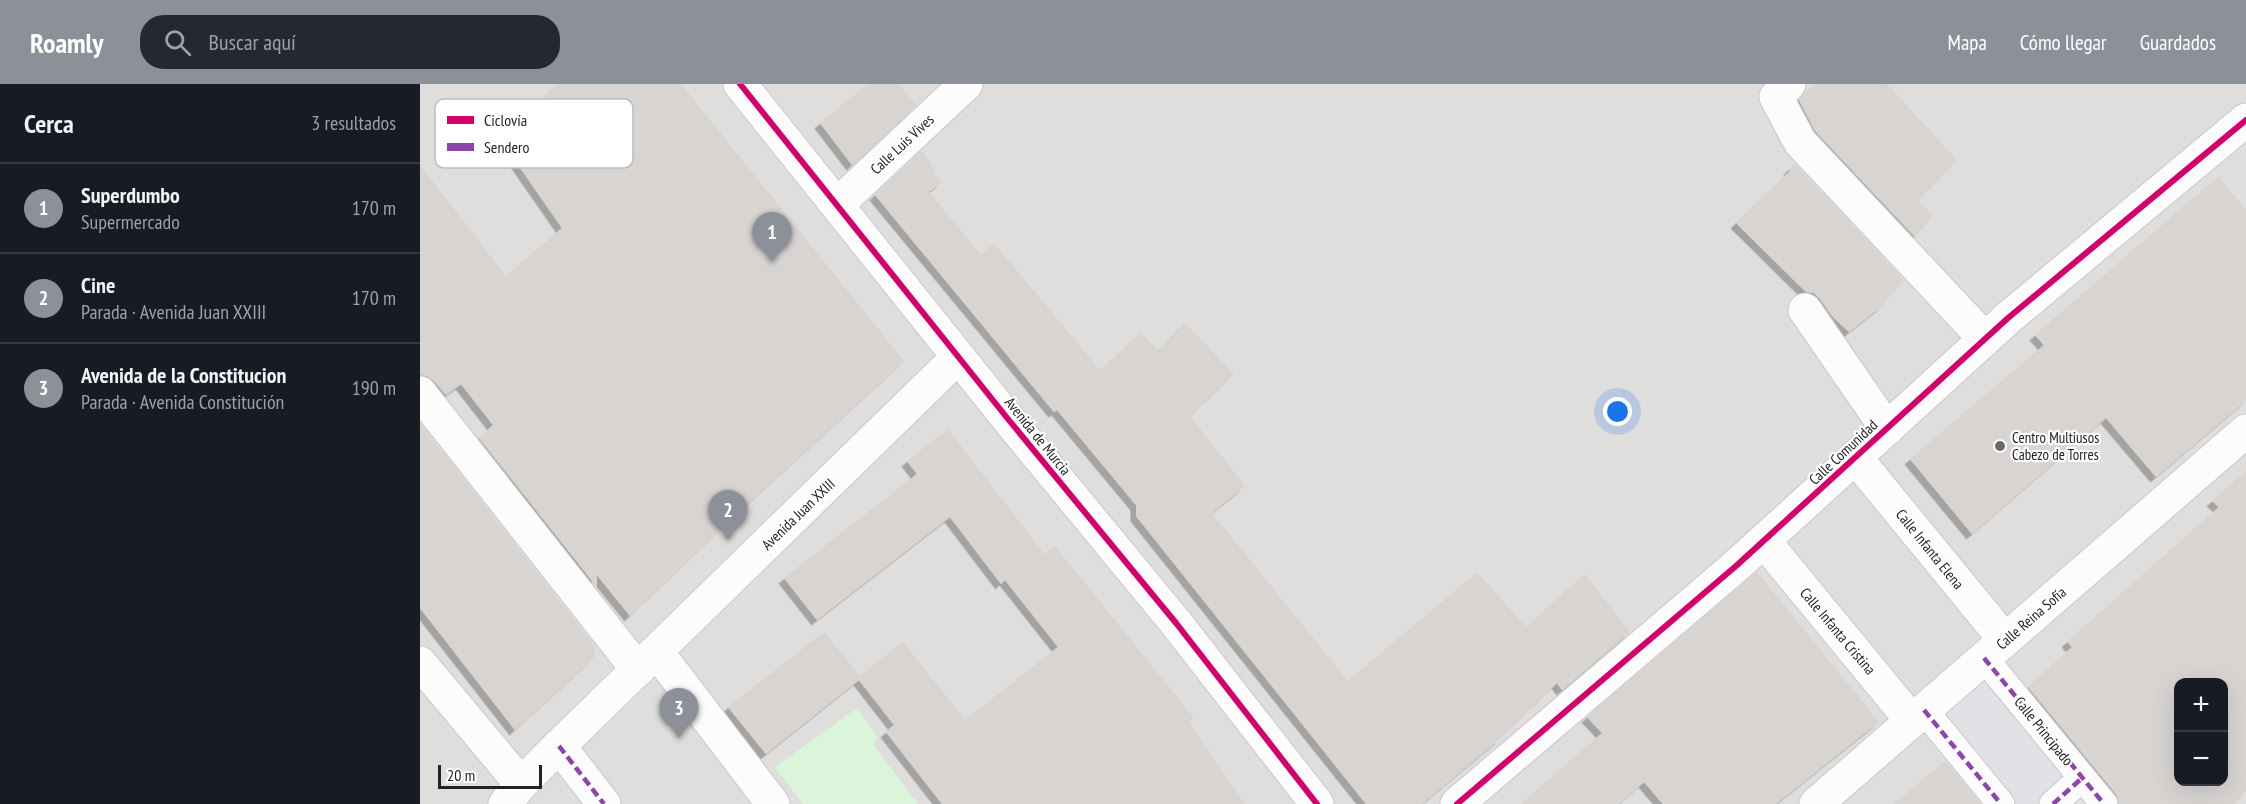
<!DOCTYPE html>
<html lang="es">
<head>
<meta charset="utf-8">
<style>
  body { margin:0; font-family:"PT Sans Narrow",sans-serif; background:#242831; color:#f1f3f6 }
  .controls { position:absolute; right:18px; bottom:18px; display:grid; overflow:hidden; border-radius:12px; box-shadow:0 6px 24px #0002 }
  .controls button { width:54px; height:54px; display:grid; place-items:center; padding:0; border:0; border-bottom:2px solid #363941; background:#171b24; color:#f1f3f6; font:30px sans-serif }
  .scale { position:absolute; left:18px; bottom:15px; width:104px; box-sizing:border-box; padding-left:6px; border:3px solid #222; border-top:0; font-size:16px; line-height:21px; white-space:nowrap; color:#222; -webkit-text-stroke:4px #fff; paint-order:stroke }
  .you { position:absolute; left:1198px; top:328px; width:21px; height:21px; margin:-15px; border:4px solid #fff; border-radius:50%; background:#1a73e8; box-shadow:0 0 0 9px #1a73e833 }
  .badge { display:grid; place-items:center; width:39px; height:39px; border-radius:50%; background:#8c9099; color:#fff; font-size:20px; font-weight:700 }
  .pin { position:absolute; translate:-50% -50px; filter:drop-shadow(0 2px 3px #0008) }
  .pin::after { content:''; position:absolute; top:32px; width:21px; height:18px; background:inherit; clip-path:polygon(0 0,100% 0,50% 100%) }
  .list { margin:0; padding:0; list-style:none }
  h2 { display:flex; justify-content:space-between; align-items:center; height:78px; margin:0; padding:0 24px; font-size:26px }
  h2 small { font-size:20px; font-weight:400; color:#9ea1a6 }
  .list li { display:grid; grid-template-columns:39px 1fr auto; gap:18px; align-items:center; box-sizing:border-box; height:90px; padding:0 24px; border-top:2px solid #363941 }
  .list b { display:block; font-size:22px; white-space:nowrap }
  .list p { margin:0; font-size:20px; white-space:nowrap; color:#9ea1a6 }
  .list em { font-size:20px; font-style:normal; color:#9ea1a6 }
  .icon { flex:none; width:33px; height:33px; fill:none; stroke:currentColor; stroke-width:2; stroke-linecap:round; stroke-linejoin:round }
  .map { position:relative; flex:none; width:1826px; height:720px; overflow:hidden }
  header { display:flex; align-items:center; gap:36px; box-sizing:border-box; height:84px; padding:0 30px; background:#8c9099; color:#fff }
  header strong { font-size:28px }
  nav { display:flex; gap:33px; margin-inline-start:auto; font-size:21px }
  .search { width:420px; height:54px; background:#242831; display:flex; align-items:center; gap:15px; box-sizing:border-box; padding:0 21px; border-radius:24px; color:#9ea1a6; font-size:22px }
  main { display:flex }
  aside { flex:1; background:#171b24 }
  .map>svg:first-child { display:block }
  .residential { fill:#dfdedc; fill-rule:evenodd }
  .park { fill:#daf5da }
  .parking { fill:#e0dfde }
  .plaza { fill:#e2e1e5 }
  .building { fill:#d7d4d2; fill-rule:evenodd; filter:url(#shadow) }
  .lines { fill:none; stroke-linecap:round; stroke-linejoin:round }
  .pedestrian-casing { stroke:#c9c8c7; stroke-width:29 }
  .minor-casing { stroke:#c9c8c7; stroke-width:35 }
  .tertiary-casing { stroke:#c9c8c7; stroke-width:35 }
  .pedestrian { stroke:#fdfcfc; stroke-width:27 }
  .minor { stroke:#fdfcfc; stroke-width:33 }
  .tertiary { stroke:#fdfcfc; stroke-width:33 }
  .quiet { stroke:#8e44ad; stroke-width:4.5; stroke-dasharray:9 4.5; stroke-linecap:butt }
  .cycleway-casing { stroke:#fff; stroke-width:10 }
  .cycleway { stroke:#d6006c; stroke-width:6 }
  .poi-dot { fill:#6a6968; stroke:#fff; stroke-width:2 }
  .labels { text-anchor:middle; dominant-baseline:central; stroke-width:4.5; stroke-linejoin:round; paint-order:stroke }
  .street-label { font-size:15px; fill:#222; stroke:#fff }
  .poi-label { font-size:15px; fill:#222; stroke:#fff; text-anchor:start }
  .key { fill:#fff; stroke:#bdbdbd; stroke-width:1.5 }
  .key-label { font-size:16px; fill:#222 }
</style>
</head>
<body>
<header>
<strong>Roamly</strong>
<div class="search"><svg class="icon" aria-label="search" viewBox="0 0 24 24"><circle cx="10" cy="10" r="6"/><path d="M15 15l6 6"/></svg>Buscar aquí</div>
<nav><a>Mapa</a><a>Cómo llegar</a><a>Guardados</a></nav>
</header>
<main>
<aside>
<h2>Cerca<small>3 resultados</small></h2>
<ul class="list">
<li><span class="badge">1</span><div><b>Superdumbo</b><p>Supermercado</p></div><em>170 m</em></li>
<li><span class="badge">2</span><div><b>Cine</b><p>Parada · Avenida Juan XXIII</p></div><em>170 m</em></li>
<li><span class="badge">3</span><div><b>Avenida de la Constitucion</b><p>Parada · Avenida Constitución</p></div><em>190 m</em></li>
</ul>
</aside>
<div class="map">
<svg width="1826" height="720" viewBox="0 0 1826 720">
  <defs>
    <filter id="shadow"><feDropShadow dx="-5.5" dy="5.5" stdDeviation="0" flood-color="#0004"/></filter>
  </defs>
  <rect width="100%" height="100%" fill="#f0eeeb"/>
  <path class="residential" d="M0 0H1826V720H0ZM1758 598H1804V698H1758Z"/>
  <path class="park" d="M437 624 458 653 453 660 498 720H383L355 683Z"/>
  <g class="parking">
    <path d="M1826 66V126L1799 92Z"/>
    <path d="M1222 92 1431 353 1219 540 1006 269Z"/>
    <path d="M1433 408 1550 554 1497 597 1377 454Z"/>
    <path d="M219 609 266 670 205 716 175 667 185 640Z"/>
  </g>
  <path class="plaza" d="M1569 570 1697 720H1563L1492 637Z"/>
  <g class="building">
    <path d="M137 0H261L484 277 319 428 210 532 177 491V503L59 354 73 341 41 300 26 311 14 297 7 292 0 291V81L86 192 142 144 80 55Z"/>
    <path d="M448 0H479L496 21 432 81 400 39Z"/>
    <path d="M1395 0H1467L1537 76 1498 116 1513 132 1495 153 1395 47 1379 16Z"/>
    <path d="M502 67 515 86 513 88 522 98 509 108 561 171 574 159 681 287 721 248 739 267 765 239 814 290 770 332 825 402 792 429 928 597 1057 488 1106 543 1165 490 1210 548 1142 606 1137 599 1080 653 1081 654 1002 720H946L716 432V421L637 326 634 328 455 111Z"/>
    <path d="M1375 80 1484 196 1461 223 1429 248 1412 232 1400 215 1394 209 1386 208 1316 139 1370 87 1369 85Z"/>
    <path d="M1799 92 1826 126V317L1736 393 1686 334 1552 450 1490 375 1624 261 1615 251Z"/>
    <path d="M0 339 175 562 174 574 95 646 0 524Z"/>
    <path d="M528 345 625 471 635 462 774 634 769 638 825 720H522L466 648 474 641 439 596 346 670 308 623 404 548 440 592 483 558 545 636 638 563 585 496 581 500 530 433 397 536 364 494 497 390 487 377Z"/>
    <path d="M1826 387V707L1813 720H1699L1696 710 1608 603 1652 563 1647 558 1799 423 1792 417ZM1758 598H1803V698H1758Z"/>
    <path d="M1337 488 1459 638 1356 720H1243L1224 698 1199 720H1101L1182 649 1167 633Z"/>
    <path d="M1525 677 1561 720H1474Z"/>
  </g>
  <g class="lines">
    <defs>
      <g id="pedestrian">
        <path d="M1564 574 1684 720"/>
        <path d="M1504 626 1581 720"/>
        <path d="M1633 720 1662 694"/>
      </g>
      <g id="minor">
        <path d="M1369 0 1356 13 1380 58 1565 255"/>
        <path d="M418 120 546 0"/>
        <path d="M1385 226 1467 345"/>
        <path d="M0 309 218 586"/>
        <path d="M1435 373 1585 556"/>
        <path d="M1344 457 1492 637"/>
        <path d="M237 568 353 720"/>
        <path d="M0 579 101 700"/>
        <path d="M139 662 184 720"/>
        <path d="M1037 720 1316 482 1588 234 1826 36"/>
        <path d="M1396 720 1826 347"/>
      </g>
      <g id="tertiary">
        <path d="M320 0 588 335 756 539 897 720"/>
        <path d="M85 720 101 700 139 662 538 273"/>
      </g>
    </defs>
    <use href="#pedestrian" class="pedestrian-casing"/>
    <use href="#minor" class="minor-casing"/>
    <use href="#tertiary" class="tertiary-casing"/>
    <use href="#pedestrian" class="pedestrian"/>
    <use href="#minor" class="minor"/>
    <use href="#tertiary" class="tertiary"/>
    <g class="quiet">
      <path d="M1564 574 1684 720"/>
      <path d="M1504 626 1581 720"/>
      <path d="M139 662 184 720"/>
      <path d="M1633 720 1662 694"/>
    </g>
    <defs>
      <g id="cycleway">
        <path d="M320 0 588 335 756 539 897 720"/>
        <path d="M1037 720 1316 482 1588 234 1826 36"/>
      </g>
    </defs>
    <use href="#cycleway" class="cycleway-casing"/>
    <use href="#cycleway" class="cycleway"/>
  </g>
  <circle class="poi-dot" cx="1580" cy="362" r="6"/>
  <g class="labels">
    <g class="street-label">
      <text transform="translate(482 60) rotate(-43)">Calle Luis Vives</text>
      <text transform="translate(618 352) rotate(51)">Avenida de Murcia</text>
      <text transform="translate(1423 368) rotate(-43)">Calle Comunidad</text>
      <text transform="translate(378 430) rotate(-44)">Avenida Juan XXIII</text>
      <text transform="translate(1510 465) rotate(51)">Calle Infanta Elena</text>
      <text transform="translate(1611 534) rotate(-41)">Calle Reina Sofía</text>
      <text transform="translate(1418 547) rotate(50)">Calle Infanta Cristina</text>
      <text transform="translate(1624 647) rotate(51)">Calle Principado</text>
    </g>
    <g class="poi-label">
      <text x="1592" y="353">Centro Multiusos<tspan x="1592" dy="17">Cabezo de Torres</tspan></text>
    </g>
  </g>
  <rect x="15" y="15" width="198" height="69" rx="9" class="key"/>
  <rect x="27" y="32" width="27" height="8" fill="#d6006c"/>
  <rect x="27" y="59" width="27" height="8" fill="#8e44ad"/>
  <g class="key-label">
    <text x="64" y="42">Ciclovía</text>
    <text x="64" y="69">Sendero</text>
  </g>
</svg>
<div class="controls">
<button>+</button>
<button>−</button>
</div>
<div class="scale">20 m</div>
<div class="you"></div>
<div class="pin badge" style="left:352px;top:178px">1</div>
<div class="pin badge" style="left:308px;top:456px">2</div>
<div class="pin badge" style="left:259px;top:654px">3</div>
</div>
</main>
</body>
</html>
